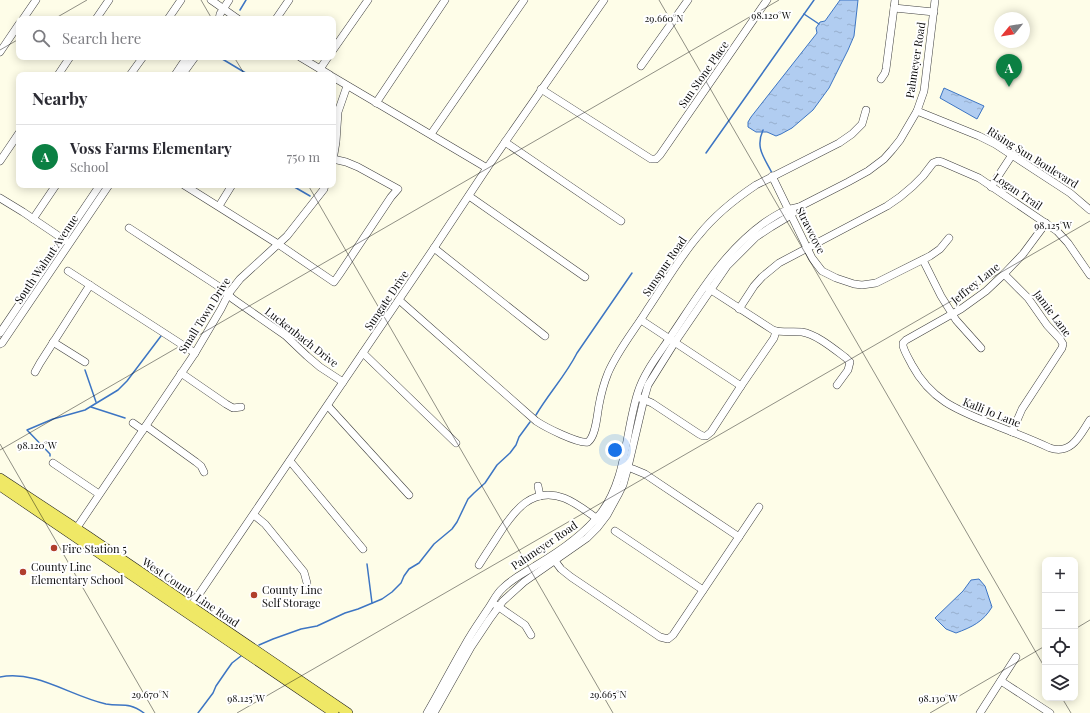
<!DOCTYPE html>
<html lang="en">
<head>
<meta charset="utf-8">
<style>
  body { margin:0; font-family:"Playfair Display",serif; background:#f2f2f3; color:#2b2b33 }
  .controls { position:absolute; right:12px; bottom:12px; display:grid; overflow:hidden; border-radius:8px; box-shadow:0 2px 10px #0003 }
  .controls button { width:36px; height:36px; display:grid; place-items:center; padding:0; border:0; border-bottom:1px solid #e1e1e2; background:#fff; color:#2b2b33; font:20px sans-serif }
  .compass { position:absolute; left:994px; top:12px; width:36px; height:36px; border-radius:50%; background:#fff; box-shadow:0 2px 10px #0003; rotate:240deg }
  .you { position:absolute; left:615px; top:450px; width:14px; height:14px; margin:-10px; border:3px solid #fff; border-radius:50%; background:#1a73e8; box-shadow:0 0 0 6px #1a73e833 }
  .badge { display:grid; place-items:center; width:26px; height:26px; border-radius:50%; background:#0b8043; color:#fff; font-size:13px; font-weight:700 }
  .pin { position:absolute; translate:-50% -33px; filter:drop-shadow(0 1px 2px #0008) }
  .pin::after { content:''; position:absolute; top:21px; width:14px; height:12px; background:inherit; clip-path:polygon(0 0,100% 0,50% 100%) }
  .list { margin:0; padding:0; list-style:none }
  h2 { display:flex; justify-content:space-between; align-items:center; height:52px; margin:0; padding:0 16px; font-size:17px }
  h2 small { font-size:13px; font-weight:400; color:#7c7c81 }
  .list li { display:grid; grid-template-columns:26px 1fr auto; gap:12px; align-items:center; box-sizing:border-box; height:64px; padding:0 16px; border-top:1px solid #e1e1e2 }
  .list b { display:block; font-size:15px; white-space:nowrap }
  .list p { margin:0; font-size:13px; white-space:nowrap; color:#7c7c81 }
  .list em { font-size:13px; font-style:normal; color:#7c7c81 }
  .icon { flex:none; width:22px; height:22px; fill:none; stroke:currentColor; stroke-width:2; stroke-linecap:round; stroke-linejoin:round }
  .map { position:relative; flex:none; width:1090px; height:713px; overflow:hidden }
  .search { position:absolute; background:#fff; box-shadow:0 2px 10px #0003; left:16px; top:16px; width:320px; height:44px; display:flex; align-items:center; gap:10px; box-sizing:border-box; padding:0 14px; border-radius:8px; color:#7c7c81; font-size:15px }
  .panel { position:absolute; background:#fff; box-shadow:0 2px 10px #0003; left:16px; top:72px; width:320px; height:116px; border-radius:8px }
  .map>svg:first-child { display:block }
  .water { fill:url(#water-ripples); stroke:#3d75c3 }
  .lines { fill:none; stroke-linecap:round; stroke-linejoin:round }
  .stream { stroke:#3d75c3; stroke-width:1.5 }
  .minor-casing { stroke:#3d3d3d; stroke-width:8 }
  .major-casing { stroke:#1b1b1b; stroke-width:10 }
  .minor { stroke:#fff; stroke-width:7 }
  .major { stroke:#efe866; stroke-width:9 }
  .ticks { fill:none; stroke:#0a0a0a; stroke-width:1; stroke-opacity:0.45 }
  .poi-dot { fill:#b03e2c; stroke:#fff; stroke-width:1.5 }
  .labels { text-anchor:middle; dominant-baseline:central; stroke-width:4; stroke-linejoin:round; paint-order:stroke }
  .street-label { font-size:11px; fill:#0a0a0a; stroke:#fff }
  .poi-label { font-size:11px; fill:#0a0a0a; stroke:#fff; text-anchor:start }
  .ticks-label { font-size:10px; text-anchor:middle; fill:#0a0a0a; stroke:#fff; stroke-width:4; stroke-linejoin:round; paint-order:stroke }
</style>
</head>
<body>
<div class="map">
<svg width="1090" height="713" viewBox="0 0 1090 713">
  <defs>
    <pattern id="water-ripples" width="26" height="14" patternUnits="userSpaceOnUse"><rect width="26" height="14" fill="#b1cdf1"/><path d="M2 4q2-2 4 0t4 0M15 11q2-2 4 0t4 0" fill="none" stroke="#97afcd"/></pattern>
  </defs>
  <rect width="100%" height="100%" fill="#fefde8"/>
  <g class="water">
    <path d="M840 0H858L854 36 848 50 829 88 813 110 792 128 781 134 776 136 767 132H756L748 127V122L751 117 817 33 816 28 820 22 825 21Z"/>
    <path d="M944 88 984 106 977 119 940 98Z"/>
    <path d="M979 579 985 586 992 607C983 622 972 627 956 633L946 629 935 618 963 591 971 580Z"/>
  </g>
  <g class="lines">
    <g class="stream">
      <path d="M240 10 246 0"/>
      <path d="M804 14 819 24"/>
      <path d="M219 57 249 75"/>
      <path d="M763 130C755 148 764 157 772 173"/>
      <path d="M706 153 814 0"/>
      <path d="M291 185 310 196"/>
      <path d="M85 370 96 402"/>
      <path d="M91 407 125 418"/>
      <path d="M536 415C549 393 566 375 577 353L632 273"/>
      <path d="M50 456V454L27 430 53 419 85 410 118 390 127 381 161 336"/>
      <path d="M367 564 372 603"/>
      <path d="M259 645 273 639 301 629 317 626 345 613 358 609 382 599 392 592 401 583 404 576 409 569 419 563 434 544 452 529 457 522 468 499 474 493 485 483 497 465 510 453 516 445 519 437 530 422"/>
      <path d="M0 677C37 670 70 696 106 704 122 707 127 701 144 713"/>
      <path d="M198 713 213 693 216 686 227 670 232 663 241 656"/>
    </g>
    <defs>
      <g id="minor">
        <path d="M211 0 238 19"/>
        <path d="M894 8 934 12"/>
        <path d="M23 19 36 0"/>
        <path d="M96 19 109 0"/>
        <path d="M168 19 181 0"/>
        <path d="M219 19 220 14 229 0"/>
        <path d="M276 19 289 0"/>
        <path d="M333 50 368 0"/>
        <path d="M0 52 19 24"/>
        <path d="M300 57 330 75"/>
        <path d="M641 66 688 0"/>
        <path d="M320 69 328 57"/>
        <path d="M58 75 70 57"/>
        <path d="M130 75 143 57"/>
        <path d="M175 75 187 57"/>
        <path d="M182 75 195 57"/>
        <path d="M333 77 487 168"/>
        <path d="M881 79 885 73 886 69 895 0"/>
        <path d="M541 89 651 159H656L660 155 767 0"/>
        <path d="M376 103 445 0"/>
        <path d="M917 111 979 136 995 144 1070 193 1090 210"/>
        <path d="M431 134 524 0"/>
        <path d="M505 142 621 221"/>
        <path d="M333 160 336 142 338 112 347 86"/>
        <path d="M0 161 19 133"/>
        <path d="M772 176 812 258 822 271 836 278 854 284 862 285 876 283 930 256 940 249 949 238"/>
        <path d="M184 185 278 244 334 282 339 275 391 197 398 189 358 167 346 162 333 159"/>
        <path d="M991 187 1012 155"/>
        <path d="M469 196 585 277"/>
        <path d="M0 198 23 212 66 241"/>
        <path d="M219 206 232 185"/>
        <path d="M33 219 56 185"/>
        <path d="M1046 223 1023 254 1004 274 986 291 961 309 906 340 903 343V346C905 353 909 359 912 365 932 402 960 411 997 426 1015 433 1033 440 1050 448 1072 455 1080 435 1090 420"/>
        <path d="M129 228 221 288 233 299 286 336 307 356 320 367 343 382"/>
        <path d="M434 248 545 336"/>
        <path d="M923 260 941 296 956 320 981 348"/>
        <path d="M68 271 195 353"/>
        <path d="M1004 274 1028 298 1047 325 1060 339 1063 344 1062 348 1022 409 1012 432"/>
        <path d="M708 288 773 330C782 333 792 331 802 332 816 334 834 349 846 358L850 362 848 370 837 385"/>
        <path d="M399 300 536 421C545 427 578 444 588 442 596 436 597 415 599 405 601 394 604 383 608 373 618 350 634 331 647 310 664 285 679 258 699 235 715 215 735 199 756 185L839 143 852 134 862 124 866 110"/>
        <path d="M739 309 754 286 762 277 779 263 887 206 900 197 913 186 923 176 933 163 938 161 942 162 979 178 1057 231 1068 243 1090 275"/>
        <path d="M641 320 741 386"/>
        <path d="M0 333 100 185"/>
        <path d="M53 342 85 362"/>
        <path d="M0 344 2 343 109 185"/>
        <path d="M363 353 456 443"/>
        <path d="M35 372 40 363 90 285"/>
        <path d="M181 373 226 404 233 408 241 407"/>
        <path d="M640 398 652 403 699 434 703 436H706L711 432 741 386 774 338 776 331"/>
        <path d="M328 406 409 495"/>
        <path d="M133 423 143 430"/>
        <path d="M146 426 196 462 201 466 204 472"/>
        <path d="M290 461 363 549"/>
        <path d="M53 463 99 494"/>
        <path d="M624 466 633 469 645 474 739 537"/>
        <path d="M538 486 540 496"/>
        <path d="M254 515 265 524 304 572 307 583"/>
        <path d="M615 531 703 590"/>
        <path d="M74 532 195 353 221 309 229 293 240 279 287 236 324 189 325 185"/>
        <path d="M552 557 561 569 571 577 660 637 668 639 673 635 759 507"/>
        <path d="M479 565C485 555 492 545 499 534 514 511 532 486 564 498 577 503 589 513 600 521"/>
        <path d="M496 605 525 625 531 635"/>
        <path d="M189 609 434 248 487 168 604 0"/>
        <path d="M1001 681 1050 713"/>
        <path d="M427 713C440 691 452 667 465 645 472 632 480 621 488 609 493 602 496 594 503 588 513 578 524 573 535 566 559 552 584 535 601 513 627 478 625 432 638 392 645 370 661 352 673 333 700 293 724 252 764 223 776 215 785 209 799 207"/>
        <path d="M434 713 471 647 489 620 503 601 524 582 587 538 597 528 607 515 619 493 623 485 628 467 644 399 648 385 675 342 727 266 756 237 771 227 791 215 799 207 848 182 868 171 884 159 892 150 900 140 917 111 924 91 935 0"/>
        <path d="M980 713 1016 657"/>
      </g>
      <g id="major">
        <path d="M0 478 88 536 348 713"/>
        <path d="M0 486 334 713"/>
      </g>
    </defs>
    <use href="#minor" class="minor-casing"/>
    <use href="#major" class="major-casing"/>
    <use href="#minor" class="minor"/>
    <use href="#major" class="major"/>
  </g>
  <path class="ticks" d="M201 0 212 19M659 0 1045 668M54 19 87 0M0 50 19 39M234 57 245 75M308 185 613 713M0 444 155 713M0 450 779 0M1075 629 1090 620M1062 698 1071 713M237 713 1090 221M930 713 1045 646"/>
  <g class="poi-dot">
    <circle cx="54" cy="548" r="4"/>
    <circle cx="23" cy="572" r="4"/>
    <circle cx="254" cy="595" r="4"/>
  </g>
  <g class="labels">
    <g class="street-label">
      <text transform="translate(915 60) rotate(-81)">Pahmeyer Road</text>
      <text transform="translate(703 74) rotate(-55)">Sun Stone Place</text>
      <text transform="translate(1033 157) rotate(32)">Rising Sun Boulevard</text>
      <text transform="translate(1018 191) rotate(34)">Logan Trail</text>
      <text transform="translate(811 230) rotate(63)">Strawcove</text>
      <text transform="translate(46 259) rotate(-56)">South Walnut Avenue</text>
      <text transform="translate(664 266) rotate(-56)">Sunspur Road</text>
      <text transform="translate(975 283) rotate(-39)">Jeffrey Lane</text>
      <text transform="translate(386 300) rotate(-56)">Sungate Drive</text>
      <text transform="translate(1053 313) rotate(53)">Jamie Lane</text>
      <text transform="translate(204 315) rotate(-58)">Small Town Drive</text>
      <text transform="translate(302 337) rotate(38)">Luckenbach Drive</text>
      <text transform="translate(992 412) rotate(22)">Kalli Jo Lane</text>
      <text transform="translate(544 545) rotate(-34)">Pahmeyer Road</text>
      <text transform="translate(191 592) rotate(34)">West County Line Road</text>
    </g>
    <g class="poi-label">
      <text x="62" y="548">Fire Station 5</text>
      <text x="31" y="566">County Line<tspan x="31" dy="13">Elementary School</tspan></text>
      <text x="262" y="589">County Line<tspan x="262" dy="13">Self Storage</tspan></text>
    </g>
  </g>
  <g class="ticks-label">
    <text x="771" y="19">98.120°W</text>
    <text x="664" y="22">29.660°N</text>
    <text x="1053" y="229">98.125°W</text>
    <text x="37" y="449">98.120°W</text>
    <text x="150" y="698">29.670°N</text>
    <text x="608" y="698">29.665°N</text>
    <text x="246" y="702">98.125°W</text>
    <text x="938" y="702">98.130°W</text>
  </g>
</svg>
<div class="controls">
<button>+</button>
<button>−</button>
<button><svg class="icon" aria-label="locate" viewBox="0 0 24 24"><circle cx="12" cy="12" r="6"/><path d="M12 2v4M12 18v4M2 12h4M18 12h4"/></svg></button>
<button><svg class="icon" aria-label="layers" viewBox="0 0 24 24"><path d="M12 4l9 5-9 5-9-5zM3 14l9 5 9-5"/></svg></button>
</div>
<svg class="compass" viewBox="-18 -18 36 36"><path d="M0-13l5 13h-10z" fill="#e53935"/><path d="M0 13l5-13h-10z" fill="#7c7c81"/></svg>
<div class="you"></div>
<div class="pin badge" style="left:1009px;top:87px">A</div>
<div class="search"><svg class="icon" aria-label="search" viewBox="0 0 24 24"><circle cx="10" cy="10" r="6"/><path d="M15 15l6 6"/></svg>Search here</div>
<section class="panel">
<h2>Nearby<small></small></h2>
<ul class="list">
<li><span class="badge">A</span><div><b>Voss Farms Elementary</b><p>School</p></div><em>750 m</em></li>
</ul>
</section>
</div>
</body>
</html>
